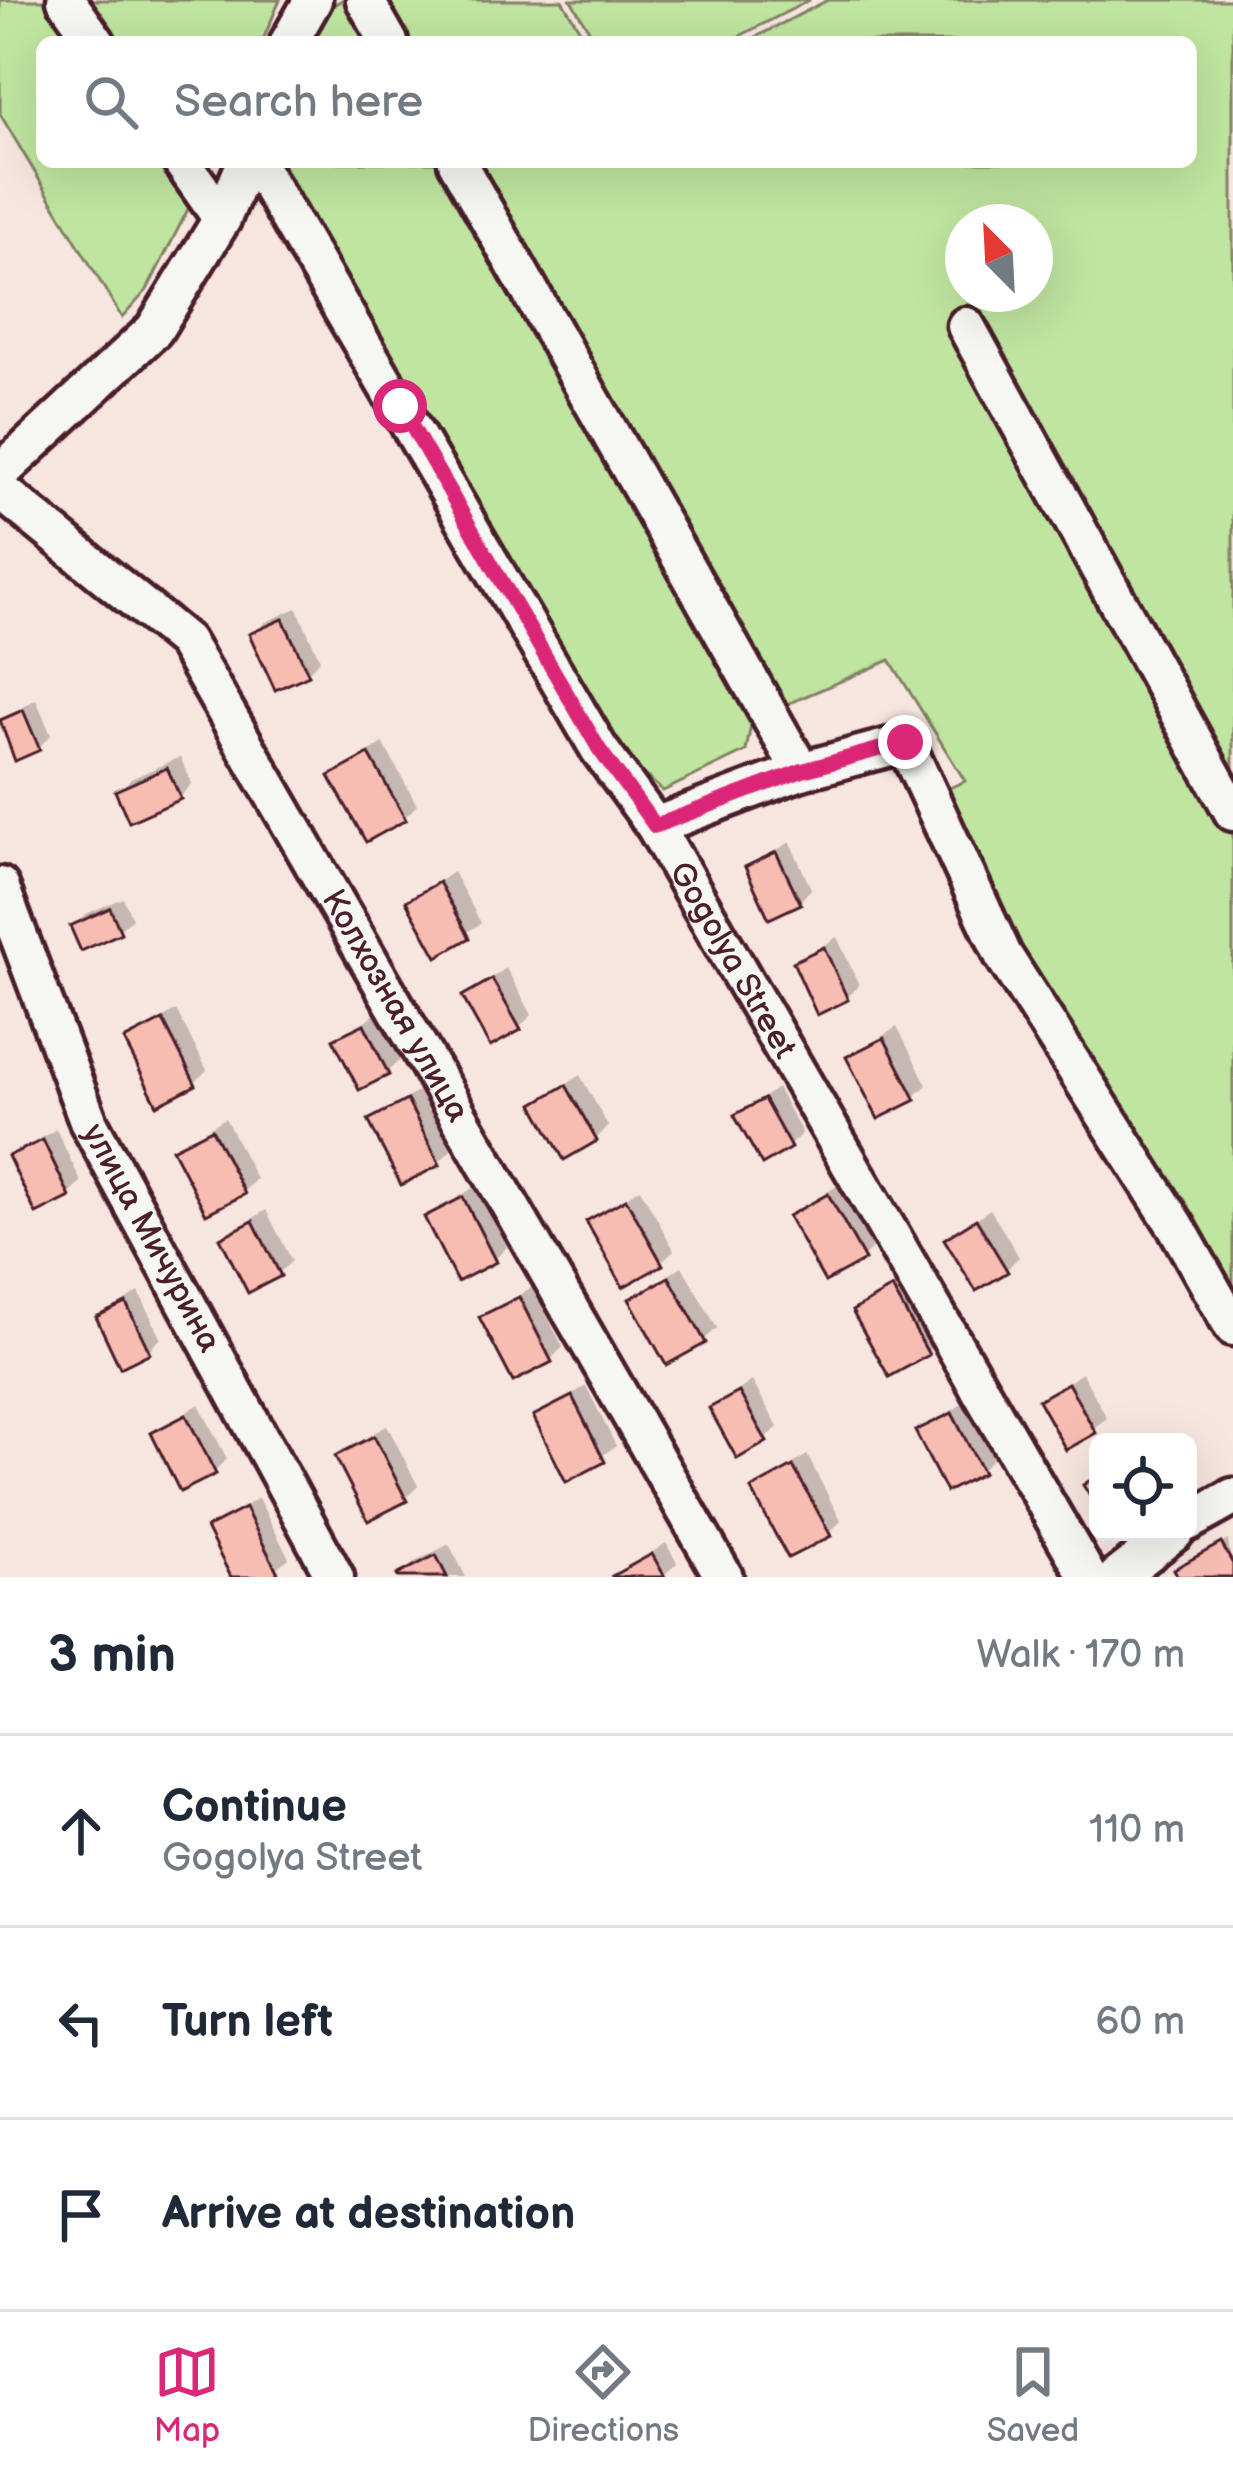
<!DOCTYPE html>
<html lang="en">
<head>
<meta charset="utf-8">
<style>
  body { margin:0; font-family:"Balsamiq Sans",sans-serif; background:#f6f6f7; color:#1f2937 }
  .controls { position:absolute; right:36px; bottom:36px; display:grid; overflow:hidden; border-radius:18px; box-shadow:0 12px 48px #0002 }
  .controls button { width:108px; height:108px; display:grid; place-items:center; padding:0; border:0; border-bottom:3px solid #e0e1e3; background:#fff; color:#1f2937; font:60px sans-serif }
  .compass { position:absolute; left:945px; top:204px; width:108px; height:108px; border-radius:50%; background:#fff; box-shadow:0 12px 48px #0002; rotate:336deg }
  .stop { position:absolute; width:36px; height:36px; margin:-27px; border:9px solid #db2777; border-radius:50%; background:#fff }
  .stop.end { background:#db2777; border-color:#fff; box-shadow:0 3px 12px #0008 }
  .list { margin:0; padding:0; list-style:none }
  h2 { display:flex; justify-content:space-between; align-items:center; height:156px; margin:0; padding:0 48px; font-size:51px }
  h2 small { font-size:39px; font-weight:400; color:#747a83 }
  .list li { display:grid; grid-template-columns:78px 1fr auto; gap:36px; align-items:center; box-sizing:border-box; height:192px; padding:0 48px; border-top:3px solid #e0e1e3 }
  .list b { display:block; font-size:45px; white-space:nowrap }
  .list p { margin:0; font-size:39px; white-space:nowrap; color:#747a83 }
  .list em { font-size:39px; font-style:normal; color:#747a83 }
  .icon { flex:none; width:66px; height:66px; fill:none; stroke:currentColor; stroke-width:2; stroke-linecap:round; stroke-linejoin:round }
  .map { position:relative; flex:none; width:1233px; height:1577px; overflow:hidden }
  .search { position:absolute; background:#fff; box-shadow:0 12px 48px #0002; left:36px; right:36px; top:36px; height:132px; display:flex; align-items:center; gap:30px; box-sizing:border-box; padding:0 42px; border-radius:18px; color:#747a83; font-size:45px }
  .sheet { height:732px; background:#fff }
  nav { display:flex; justify-content:space-around; align-items:center; box-sizing:border-box; height:168px; border-top:3px solid #e0e1e3; background:#fff; font-size:33px; color:#747a83 }
  nav a { display:grid; justify-items:center; gap:6px }
  nav .on { color:#db2777 }
  .map>svg:first-child { display:block }
  .green { fill:#bfe5a0; stroke:#848266; stroke-width:3; fill-rule:evenodd }
  .shadow { fill:#0003 }
  .building { fill:#f8bdb2; stroke:#4a1f2b; stroke-width:3 }
  .lines { fill:none; stroke-linecap:round; stroke-linejoin:round }
  .minor-casing { stroke:#4a1f2b; stroke-width:45 }
  .minor { stroke:#f6f6f2; stroke-width:36 }
  .route { stroke:#db2777; stroke-width:15 }
  .labels { text-anchor:middle; dominant-baseline:central; stroke-width:9; stroke-linejoin:round; paint-order:stroke }
  .street-label { font-size:33px; fill:#4a1f2b; stroke:#f6f6f2 }
</style>
</head>
<body>
<div class="map">
<svg width="1233" height="1577" viewBox="0 0 1233 1577">
  <rect width="100%" height="100%" fill="#f7e5df"/>
  <filter id="ink" filterUnits="userSpaceOnUse"><feTurbulence type="fractalNoise" baseFrequency=".00833" numOctaves="2"/><feDisplacementMap in="SourceGraphic" scale="24" xChannelSelector="R" yChannelSelector="G"/><feConvolveMatrix kernelMatrix="1 2 1 2 8 2 1 2 1" color-interpolation-filters="sRGB"/></filter>
  <g filter="url(#ink)">
    <g class="green">
      <path d="M0 0H280L262 42H42V162H212L147 290 122 318 0 114Z"/>
      <path d="M342 0H562L587 42H310L323 11Z"/>
      <path d="M571 0H810L728 42H596Z"/>
      <path d="M828 0H1233V1299L1023 956 947 789 965 781 890 660 752 719 746 751 663 791 629 761 281 162H1191V42H746ZM963 222H1035V294H963Z"/>
    </g>
    <g class="shadow">
      <path d="M297 608 320 660 307 673 253 635 266 622Z"/>
      <path d="M36 699 51 735 38 748 2 721Z"/>
      <path d="M383 743 417 805 404 818 333 776Z"/>
      <path d="M180 757 192 784 180 797 119 792 131 779Z"/>
      <path d="M790 842 811 889 799 902 749 867Z"/>
      <path d="M453 872 481 923 438 952 410 901Z"/>
      <path d="M123 898 132 918 119 930 73 927 86 914Z"/>
      <path d="M837 937 859 985 847 998 797 963Z"/>
      <path d="M506 968 532 1015 519 1027 465 997Z"/>
      <path d="M176 1010 207 1070 194 1083 128 1041Z"/>
      <path d="M377 1013 400 1060 387 1072 336 1040Z"/>
      <path d="M897 1027 927 1085 914 1097 850 1057Z"/>
      <path d="M580 1075 608 1126 596 1139 537 1105Z"/>
      <path d="M777 1088 802 1133 789 1146 738 1116Z"/>
      <path d="M420 1090 451 1150 438 1163 371 1121Z"/>
      <path d="M225 1118 256 1179 243 1192 176 1149Z"/>
      <path d="M56 1129 81 1182 69 1195 12 1157Z"/>
      <path d="M841 1183 876 1245 863 1257 791 1216Z"/>
      <path d="M476 1186 507 1247 495 1259 428 1217Z"/>
      <path d="M640 1188 674 1250 661 1262 590 1221Z"/>
      <path d="M990 1209 1019 1257 1006 1270 948 1239Z"/>
      <path d="M266 1210 292 1261 279 1273 223 1238Z"/>
      <path d="M682 1266 717 1328 704 1340 633 1299Z"/>
      <path d="M905 1278 939 1340 927 1352 855 1311Z"/>
      <path d="M532 1287 563 1347 550 1360 483 1317Z"/>
      <path d="M139 1292 161 1338 148 1351 99 1318Z"/>
      <path d="M1082 1373 1107 1418 1068 1446 1042 1400Z"/>
      <path d="M752 1381 778 1427 765 1439 712 1409Z"/>
      <path d="M586 1386 616 1446 568 1478 537 1417Z"/>
      <path d="M965 1402 993 1458 981 1471 919 1432Z"/>
      <path d="M199 1404 227 1459 214 1471 154 1434Z"/>
      <path d="M387 1425 418 1486 405 1499 338 1456Z"/>
      <path d="M807 1455 841 1521 829 1533 755 1489Z"/>
      <path d="M258 1498 289 1558 264 1577H234L210 1528Z"/>
      <path d="M1228 1540 1233 1577H1181L1177 1570 1183 1564Z"/>
      <path d="M666 1543 677 1563 664 1575 616 1577Z"/>
      <path d="M449 1544 466 1577H401L413 1563Z"/>
    </g>
    <g class="building">
      <path d="M283 619 309 675 275 690 249 634Z"/>
      <path d="M23 710 40 750 15 761 0 720Z"/>
      <path d="M369 754 406 820 366 842 329 776Z"/>
      <path d="M167 768 181 799 129 822 115 791Z"/>
      <path d="M776 852 801 904 769 919 745 867Z"/>
      <path d="M439 882 470 938 437 957 406 901Z"/>
      <path d="M110 908 121 933 81 951 70 926Z"/>
      <path d="M824 947 848 1000 817 1015 793 962Z"/>
      <path d="M492 979 521 1030 490 1047 462 996Z"/>
      <path d="M163 1020 196 1085 157 1105 124 1040Z"/>
      <path d="M364 1024 389 1075 359 1090 333 1039Z"/>
      <path d="M884 1038 916 1100 878 1119 846 1057Z"/>
      <path d="M566 1085 597 1141 564 1160 533 1104Z"/>
      <path d="M764 1099 791 1148 762 1165 734 1115Z"/>
      <path d="M407 1100 440 1165 401 1185 368 1120Z"/>
      <path d="M212 1129 245 1194 206 1214 172 1149Z"/>
      <path d="M43 1140 70 1197 36 1214 8 1156Z"/>
      <path d="M828 1194 865 1260 825 1282 788 1216Z"/>
      <path d="M463 1197 496 1262 457 1282 424 1217Z"/>
      <path d="M626 1199 663 1265 623 1287 586 1221Z"/>
      <path d="M976 1219 1008 1272 976 1291 944 1239Z"/>
      <path d="M253 1221 281 1276 248 1293 220 1238Z"/>
      <path d="M669 1277 706 1343 666 1365 629 1299Z"/>
      <path d="M892 1288 929 1355 889 1377 852 1311Z"/>
      <path d="M519 1297 552 1362 513 1382 479 1317Z"/>
      <path d="M126 1303 150 1353 120 1368 96 1317Z"/>
      <path d="M1068 1383 1096 1433 1066 1450 1038 1400Z"/>
      <path d="M739 1392 767 1442 737 1459 709 1408Z"/>
      <path d="M572 1396 605 1462 566 1482 533 1416Z"/>
      <path d="M952 1413 983 1473 946 1492 915 1431Z"/>
      <path d="M186 1415 216 1474 180 1492 151 1433Z"/>
      <path d="M374 1436 407 1501 368 1521 335 1456Z"/>
      <path d="M793 1466 831 1536 788 1558 751 1489Z"/>
      <path d="M1098 1475V1509L1083 1485Z"/>
      <path d="M245 1508 278 1573 271 1577H231L206 1528Z"/>
      <path d="M1221 1543 1233 1564V1577H1178L1174 1569Z"/>
      <path d="M652 1554 665 1577H613L612 1576Z"/>
      <path d="M436 1555 447 1577H398L397 1575Z"/>
    </g>
    <g class="lines">
      <defs>
        <g id="minor">
          <path d="M66 0 96 42"/>
          <path d="M365 0 389 42"/>
          <path d="M289 42 313 0"/>
          <path d="M182 162 222 219"/>
          <path id="s1" d="M256 162 599 749 655 826 1088 1577"/>
          <path d="M457 162 801 771"/>
          <path d="M966 326 1233 812"/>
          <path d="M0 473 154 330 222 219 246 162"/>
          <path id="s2" d="M0 490 185 641 724 1577"/>
          <path d="M655 826 801 771 905 743 1003 955 1176 1226 1233 1327"/>
          <path id="s3" d="M0 886 89 1123 335 1577"/>
          <path d="M1188 1522 1233 1497"/>
          <path d="M1117 1577 1175 1532"/>
        </g>
      </defs>
      <use href="#minor" class="minor-casing"/>
      <use href="#minor" class="minor"/>
    </g>
  </g>
  <g class="lines" filter="url(#ink)">
    <path class="route" d="M400 406 599 749 655 826 801 771 905 742"/>
  </g>
  <g class="labels">
    <g class="street-label">
      <text stroke="none"><textPath href="#s1" startOffset="930">Gogolya Street</textPath></text>
      <text stroke="none"><textPath href="#s2" startOffset="660">Колхозная улица</textPath></text>
      <text stroke="none"><textPath href="#s3" startOffset="384">улица Мичурина</textPath></text>
    </g>
  </g>
</svg>
<div class="controls">
<button><svg class="icon" aria-label="locate" viewBox="0 0 24 24"><circle cx="12" cy="12" r="6"/><path d="M12 2v4M12 18v4M2 12h4M18 12h4"/></svg></button>
</div>
<svg class="compass" viewBox="-18 -18 36 36"><path d="M0-13l5 13h-10z" fill="#e53935"/><path d="M0 13l5-13h-10z" fill="#747a83"/></svg>
<div class="stop" style="left:400px;top:406px"></div>
<div class="stop end" style="left:905px;top:742px"></div>
<div class="search"><svg class="icon" aria-label="search" viewBox="0 0 24 24"><circle cx="10" cy="10" r="6"/><path d="M15 15l6 6"/></svg>Search here</div>
</div>
<section class="sheet">
<h2>3 min<small>Walk · 170 m</small></h2>
<ul class="list">
<li><svg class="icon" aria-label="ahead" viewBox="0 0 24 24"><path d="M12 20V5M6 11l6-6 6 6"/></svg><div><b>Continue</b><p>Gogolya Street</p></div><em>110 m</em></li>
<li><svg class="icon" aria-label="left" viewBox="0 0 24 24"><path d="M17 20v-9H6M10 6l-5 5 5 5"/></svg><div><b>Turn left</b></div><em>60 m</em></li>
<li><svg class="icon" aria-label="arrive" viewBox="0 0 24 24"><path d="M6 21V4h12l-3 4 3 4H6"/></svg><div><b>Arrive at destination</b></div></li>
</ul>
</section>
<nav>
<a class="on"><svg class="icon" aria-label="map" viewBox="0 0 24 24"><path d="M3 6l6-2 6 2 6-2v14l-6 2-6-2-6 2zM9 4v14M15 6v14"/></svg>Map</a>
<a><svg class="icon" aria-label="directions" viewBox="0 0 24 24"><path d="M12 3l9 9-9 9-9-9zM9 14v-3h6M13 9l2 2-2 2"/></svg>Directions</a>
<a><svg class="icon" aria-label="saved" viewBox="0 0 24 24"><path d="M7 4h10v16l-5-4-5 4z"/></svg>Saved</a>
</nav>
</body>
</html>
